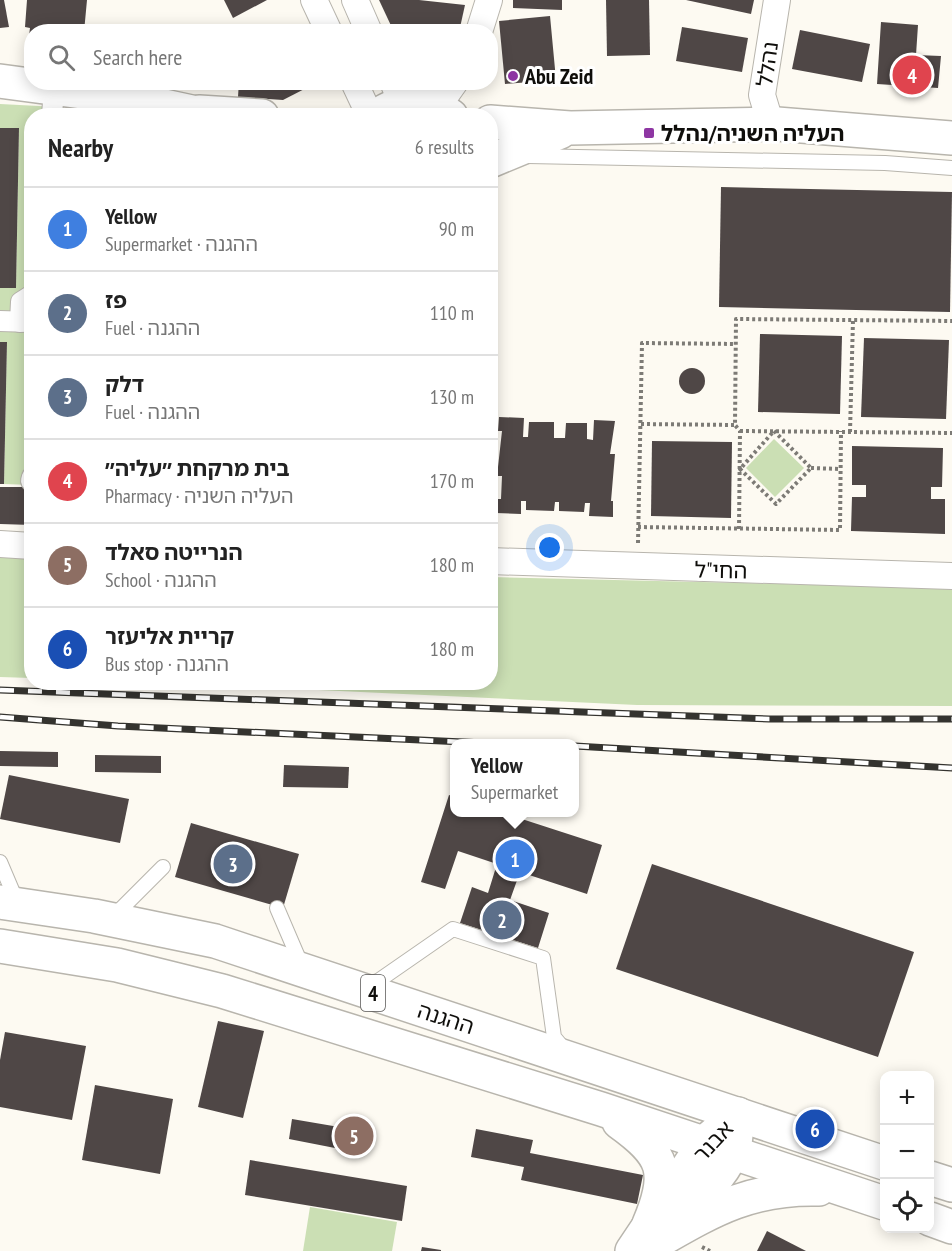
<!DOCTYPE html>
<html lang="en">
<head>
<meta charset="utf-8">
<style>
  body { margin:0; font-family:"PT Sans Narrow","Noto Sans Hebrew",sans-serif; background:#f2f2f2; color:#222 }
  .controls { position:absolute; right:18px; bottom:18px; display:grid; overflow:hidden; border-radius:12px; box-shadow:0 3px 15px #0003 }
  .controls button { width:54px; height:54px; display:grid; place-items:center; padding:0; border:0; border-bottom:2px solid #e0e0e0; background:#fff; color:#222; font:30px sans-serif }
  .you { position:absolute; left:550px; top:548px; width:21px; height:21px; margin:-15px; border:4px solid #fff; border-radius:50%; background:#1a73e8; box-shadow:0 0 0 9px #1a73e833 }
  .badge { display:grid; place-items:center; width:39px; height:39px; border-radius:50%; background:#8e36a3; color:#fff; font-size:20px; font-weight:700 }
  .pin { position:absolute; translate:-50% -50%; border:3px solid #fff; box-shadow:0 2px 6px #0006 }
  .popup { position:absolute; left:450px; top:739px; width:129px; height:78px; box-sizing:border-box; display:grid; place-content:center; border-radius:12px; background:#fff; filter:drop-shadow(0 2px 4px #0005); font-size:20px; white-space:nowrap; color:#767676 }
  .popup b { font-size:22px; color:#222 }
  .popup::after { content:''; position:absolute; left:50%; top:100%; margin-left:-12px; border:12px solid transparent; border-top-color:#fff }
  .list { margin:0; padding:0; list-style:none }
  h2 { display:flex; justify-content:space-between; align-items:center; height:78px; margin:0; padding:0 24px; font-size:26px }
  h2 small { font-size:20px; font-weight:400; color:#767676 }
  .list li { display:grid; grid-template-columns:39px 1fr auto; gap:18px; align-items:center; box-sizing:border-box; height:84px; padding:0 24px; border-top:2px solid #e0e0e0 }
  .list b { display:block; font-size:22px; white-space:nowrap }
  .list p { margin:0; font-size:20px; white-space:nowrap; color:#767676 }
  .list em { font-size:20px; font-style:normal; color:#767676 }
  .icon { flex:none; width:33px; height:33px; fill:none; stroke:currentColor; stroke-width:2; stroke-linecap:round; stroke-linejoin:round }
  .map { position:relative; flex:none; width:952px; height:1251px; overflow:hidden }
  .search { position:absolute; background:#fff; box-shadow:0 3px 15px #0003; left:24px; top:24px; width:474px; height:66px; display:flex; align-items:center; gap:15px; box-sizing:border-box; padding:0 21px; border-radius:24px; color:#767676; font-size:22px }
  .panel { position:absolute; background:#fff; box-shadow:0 3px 15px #0003; left:24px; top:108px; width:474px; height:582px; border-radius:24px }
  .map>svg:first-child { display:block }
  .green { fill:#cbdfb4 }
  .building { fill:#4f4746 }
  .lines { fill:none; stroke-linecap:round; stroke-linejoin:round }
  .service-casing { stroke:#b8b5ad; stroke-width:16 }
  .pedestrian-casing { stroke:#b8b5ad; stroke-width:22 }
  .minor-casing { stroke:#b8b5ad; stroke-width:28 }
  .tertiary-casing { stroke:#b8b5ad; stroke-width:36 }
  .trunk-casing { stroke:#b8b5ad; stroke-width:36 }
  .path { stroke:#7d7b76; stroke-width:4; stroke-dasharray:3 3; stroke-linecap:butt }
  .service { stroke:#fff; stroke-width:14 }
  .pedestrian { stroke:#fff; stroke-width:20 }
  .minor { stroke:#fff; stroke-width:26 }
  .tertiary { stroke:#fff; stroke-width:33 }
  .trunk { stroke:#fff; stroke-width:33 }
  .rail-casing { stroke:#34332f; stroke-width:7 }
  .rail { stroke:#fff; stroke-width:4.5; stroke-dasharray:14; stroke-linecap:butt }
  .poi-dot { fill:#8e36a3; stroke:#fff; stroke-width:2 }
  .labels { text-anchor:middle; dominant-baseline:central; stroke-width:6; stroke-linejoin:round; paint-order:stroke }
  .shield { fill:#fff; stroke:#575654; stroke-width:1.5 }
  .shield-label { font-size:21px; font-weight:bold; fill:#0f0e0b }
  .street-label { font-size:22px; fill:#0f0e0b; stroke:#fff }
  .poi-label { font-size:22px; font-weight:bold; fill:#0f0e0b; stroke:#fff; text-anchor:start }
</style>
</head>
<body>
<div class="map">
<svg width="952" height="1251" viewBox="0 0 952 1251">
  <rect width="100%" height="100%" fill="#fdfaf2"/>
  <g class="green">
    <path d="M0 104 58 107 108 115 32 116 31 485 4 484 7 342H0V288H16L19 129 0 128Z"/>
    <path d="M774 439 804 468 775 497 746 468Z"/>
    <path d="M0 555 31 557V678L0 677Z"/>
    <path d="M491 577 952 588V706L637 705 171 683 490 682Z"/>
    <path d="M310 1207 397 1222 392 1251H303Z"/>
  </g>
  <g class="building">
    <path d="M0 0H4L9 27 0 28Z"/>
    <path d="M27 0H87L84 32H32V43H28L30 28 25 27Z"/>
    <path d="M224 0H267L233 18Z"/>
    <path d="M379 0H419L465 5 459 32H394Z"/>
    <path d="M513 0H562V10L513 8Z"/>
    <path d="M606 0H649L650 55 607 56Z"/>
    <path d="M686 0H754L751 14Z"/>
    <path d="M550 16 556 80 505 84 499 21Z"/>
    <path d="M881 22 918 25 916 55 941 56 938 88 877 84Z"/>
    <path d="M682 27 748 38 742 72 676 61Z"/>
    <path d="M800 30 870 44 862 82 792 69Z"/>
    <path d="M239 82H318L283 100 238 97Z"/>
    <path d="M0 128H19L16 288H0Z"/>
    <path d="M721 187 952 192 950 312 719 307Z"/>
    <path d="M760 334 842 336 840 414 758 412Z"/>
    <path d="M864 338 949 340 946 419 861 417Z"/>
    <path d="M0 342H7L4 484H0Z"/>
    <circle cx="692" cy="381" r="13"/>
    <path d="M499 417 524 418 523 437H528L529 422H554V438H565L566 423H587V439L593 440 594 420 615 421 610 454H615L611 501H613V517L589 516 590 503H585L584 512 559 511V502H555L554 511 526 510V501H521V514L496 513V499H501L502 476H497L502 431H498Z"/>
    <path d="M652 441 732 442 731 518 651 516Z"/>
    <path d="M852 446 943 448 942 487H931V499H945V534L851 531 852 497H866V485H852Z"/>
    <path d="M0 487H32V525L0 524Z"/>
    <path d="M0 751 58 752V767L0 766Z"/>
    <path d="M95 755 161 756V773L95 772Z"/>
    <path d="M284 765 349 767 348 788 283 787Z"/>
    <path d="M9 775 129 799 120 843 0 819Z"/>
    <path d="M449 795 455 797V813H503L602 845 587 894 520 872 510 900 549 913 538 948 460 923 472 887 488 893 497 864 458 851 445 889 421 882Z"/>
    <path d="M191 823 299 854 283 908 175 877Z"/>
    <path d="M652 864 914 952 878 1057 616 969Z"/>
    <path d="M218 1021 264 1031 243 1118 198 1107Z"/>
    <path d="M5 1032 86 1046 72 1120 0 1107V1060Z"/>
    <path d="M95 1085 173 1099 160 1174 82 1160Z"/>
    <path d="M292 1119 339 1127 335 1148 289 1139Z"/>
    <path d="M476 1129 533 1140 530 1153 643 1175 637 1204 521 1180 524 1167 471 1157Z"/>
    <path d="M250 1160 407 1186 402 1221 245 1195Z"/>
    <path d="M767 1231 806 1251H757Z"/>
    <path d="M422 1247 441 1250V1251H421Z"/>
  </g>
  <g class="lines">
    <defs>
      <g id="service">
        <path d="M528 156 885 163 952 168"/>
        <path d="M0 862 17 902"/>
        <path d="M277 908 301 964"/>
        <path d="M110 916 121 909 163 867"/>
        <path d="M365 985 378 981 453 929 543 958 554 1037 564 1049"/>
      </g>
      <g id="pedestrian">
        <path d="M52 116 54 87"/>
        <path d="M0 321 32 322"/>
        <path d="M20 322 21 302 32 295"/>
        <path d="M31 481 32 477"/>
      </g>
      <g id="minor">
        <path d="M314 0 329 32"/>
        <path d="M355 0 369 32"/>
        <path d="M777 0 762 95 768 115 777 124"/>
        <path d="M479 32 489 0"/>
        <path d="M354 82 370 116"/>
        <path d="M393 82 402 103"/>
        <path d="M431 105 443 99 455 82"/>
        <path d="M0 544 32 546"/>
        <path d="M490 561 952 576"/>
      </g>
      <g id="tertiary">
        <path d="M0 81 127 98 210 116"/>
        <path d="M199 112 262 116"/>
        <path d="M377 116C400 99 428 99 451 116"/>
        <path d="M490 122 570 128 777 124 952 138"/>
        <path d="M490 161 560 132"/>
        <path d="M660 1234C684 1210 718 1185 732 1153 736 1145 736 1134 737 1125"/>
        <path d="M632 1251 705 1142 738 1114"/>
      </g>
      <g id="trunk">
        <path d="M0 902 94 916 215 941 884 1163"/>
        <path d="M0 946 117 965 222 991 601 1109 884 1203"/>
        <path d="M619 1122C665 1155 671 1172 649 1224"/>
        <path d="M930 1178 952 1185"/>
        <path d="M930 1219 952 1227"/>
        <path d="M648 1247C708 1213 747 1187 819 1189"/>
      </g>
    </defs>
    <use href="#service" class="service-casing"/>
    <use href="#pedestrian" class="pedestrian-casing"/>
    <use href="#minor" class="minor-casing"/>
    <use href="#tertiary" class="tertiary-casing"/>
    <use href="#trunk" class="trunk-casing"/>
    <g class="path">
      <path d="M641 424 735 425"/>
      <path d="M740 431 952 433"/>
      <path d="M774 431 811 468 776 504 740 469Z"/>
      <path d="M850 432 853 320"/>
      <path d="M811 468 841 469"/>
      <path d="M638 527 840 530 841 431"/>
      <path d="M739 529 740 431 735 425 736 319 952 321"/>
      <path d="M638 543 642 343 736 344"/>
      <path d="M702 1247 710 1251"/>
    </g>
    <use href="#service" class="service"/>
    <use href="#pedestrian" class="pedestrian"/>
    <use href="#minor" class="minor"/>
    <use href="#tertiary" class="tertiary"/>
    <use href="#trunk" class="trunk"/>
    <defs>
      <g id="rail">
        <path d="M0 690 769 719H952"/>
        <path d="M0 717 118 726 506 744"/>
        <path d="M575 746 952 768"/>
      </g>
    </defs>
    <use href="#rail" class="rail-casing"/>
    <use href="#rail" class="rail"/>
  </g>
  <g class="poi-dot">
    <circle cx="513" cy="76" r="6"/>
    <rect x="643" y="127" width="12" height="12" rx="3"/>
  </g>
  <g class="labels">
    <rect class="shield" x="361" y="975" width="24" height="36" rx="4.5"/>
    <g class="shield-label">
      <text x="373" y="993">4</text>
    </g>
    <g class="street-label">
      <text transform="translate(767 64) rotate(-82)">נהלל</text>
      <text transform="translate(721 570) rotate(1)">החי"ל</text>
      <text transform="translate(446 1018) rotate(18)">ההגנה</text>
      <text transform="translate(713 1141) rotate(-47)">אבנר</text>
    </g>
    <g class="poi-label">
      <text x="525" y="76">Abu Zeid</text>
      <text x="661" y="133">העליה השניה/נהלל</text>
    </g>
  </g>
</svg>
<div class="controls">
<button>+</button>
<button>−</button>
<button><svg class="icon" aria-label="locate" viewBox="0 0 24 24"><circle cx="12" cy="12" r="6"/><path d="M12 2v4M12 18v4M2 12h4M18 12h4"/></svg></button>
</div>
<div class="you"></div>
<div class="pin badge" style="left:515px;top:859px;background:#3f7fe0">1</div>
<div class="popup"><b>Yellow</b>Supermarket</div>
<div class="pin badge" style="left:502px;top:920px;background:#5c6f8a">2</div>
<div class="pin badge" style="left:233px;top:864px;background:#5c6f8a">3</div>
<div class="pin badge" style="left:912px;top:75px;background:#e0444e">4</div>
<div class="pin badge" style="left:354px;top:1136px;background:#8d6e63">5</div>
<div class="pin badge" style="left:815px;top:1129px;background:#1a4fb4">6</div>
<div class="search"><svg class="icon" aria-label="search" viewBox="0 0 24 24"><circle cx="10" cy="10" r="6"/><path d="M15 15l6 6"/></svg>Search here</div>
<section class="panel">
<h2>Nearby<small>6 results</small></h2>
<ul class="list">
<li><span class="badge" style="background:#3f7fe0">1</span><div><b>Yellow</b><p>Supermarket · ההגנה</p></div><em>90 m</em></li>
<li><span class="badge" style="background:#5c6f8a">2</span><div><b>פז</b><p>Fuel · ההגנה</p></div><em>110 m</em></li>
<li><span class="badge" style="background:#5c6f8a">3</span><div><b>דלק</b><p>Fuel · ההגנה</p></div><em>130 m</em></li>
<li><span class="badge" style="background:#e0444e">4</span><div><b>בית מרקחת ״עליה״</b><p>Pharmacy · העליה השניה</p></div><em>170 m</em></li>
<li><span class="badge" style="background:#8d6e63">5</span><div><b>הנרייטה סאלד</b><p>School · ההגנה</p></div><em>180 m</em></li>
<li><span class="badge" style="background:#1a4fb4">6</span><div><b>קריית אליעזר</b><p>Bus stop · ההגנה</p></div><em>180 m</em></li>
</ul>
</section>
</div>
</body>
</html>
